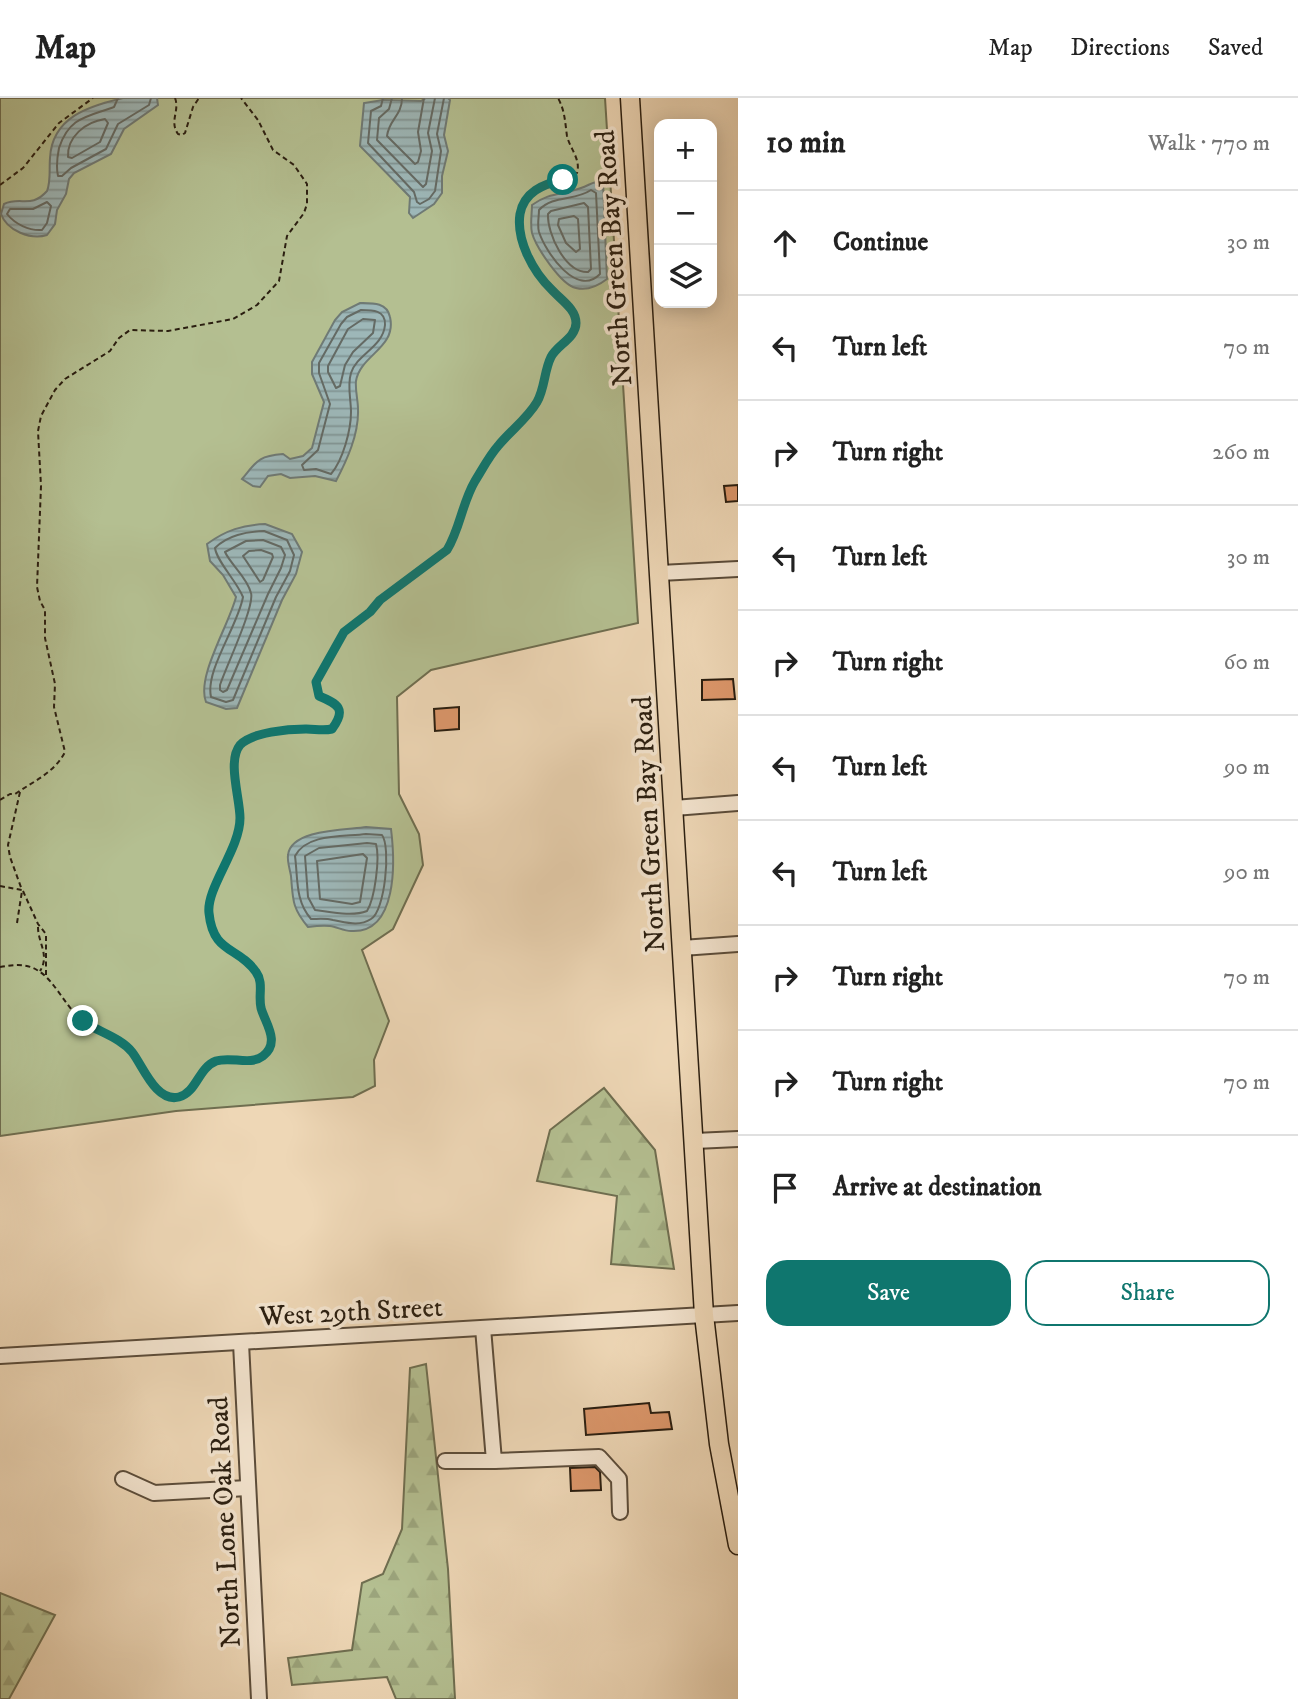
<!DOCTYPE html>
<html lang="en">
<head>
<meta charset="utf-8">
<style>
  body { margin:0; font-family:"IM FELL DW Pica",serif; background:#f6f6f6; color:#222 }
  .controls { position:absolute; right:21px; top:21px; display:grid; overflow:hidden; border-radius:14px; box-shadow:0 4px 18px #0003 }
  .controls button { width:63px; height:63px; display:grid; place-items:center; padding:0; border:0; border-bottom:2px solid #e0e0e0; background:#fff; color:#222; font:35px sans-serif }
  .stop { position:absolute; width:21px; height:21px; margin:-16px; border:5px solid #0f766e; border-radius:50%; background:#fff }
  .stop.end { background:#0f766e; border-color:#fff; box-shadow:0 2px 7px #0008 }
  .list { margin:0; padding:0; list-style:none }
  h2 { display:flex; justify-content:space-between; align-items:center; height:91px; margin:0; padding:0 28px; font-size:30px }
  h2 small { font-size:23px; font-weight:400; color:#767676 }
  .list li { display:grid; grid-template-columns:46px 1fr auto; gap:21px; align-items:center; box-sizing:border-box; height:105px; padding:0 28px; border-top:2px solid #e0e0e0 }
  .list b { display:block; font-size:26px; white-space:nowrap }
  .list em { font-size:23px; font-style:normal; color:#767676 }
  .actions { display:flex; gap:14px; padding:21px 28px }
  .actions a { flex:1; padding:16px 0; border:2px solid #0f766e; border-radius:21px; text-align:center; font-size:24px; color:#0f766e }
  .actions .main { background:#0f766e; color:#fff }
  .icon { flex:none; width:38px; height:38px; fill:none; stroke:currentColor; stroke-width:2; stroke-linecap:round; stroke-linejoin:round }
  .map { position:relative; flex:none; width:738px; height:1601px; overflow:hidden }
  header { display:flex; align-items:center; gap:42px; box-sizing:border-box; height:98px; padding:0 35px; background:#fff; border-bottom:2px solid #e0e0e0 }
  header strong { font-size:33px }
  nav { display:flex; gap:38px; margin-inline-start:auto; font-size:24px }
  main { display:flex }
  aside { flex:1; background:#fff }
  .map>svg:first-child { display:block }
  .green { fill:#b4bf91; stroke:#6f6e50; stroke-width:2 }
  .forest { fill:url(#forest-firs); stroke:#6f6e50; stroke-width:2 }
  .water { fill:url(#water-rules); stroke:#6f7a75; stroke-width:2 }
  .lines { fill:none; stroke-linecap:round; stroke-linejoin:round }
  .shore { stroke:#646a64; stroke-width:2 }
  .building { fill:#dc976b; stroke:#2a1e10; stroke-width:2 }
  .minor-casing { stroke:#5b4c3a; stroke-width:18 }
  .major-casing { stroke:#2a1e10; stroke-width:21 }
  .path { stroke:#2a1e10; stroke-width:2; stroke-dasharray:5 3.5; stroke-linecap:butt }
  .minor { stroke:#f4e5d0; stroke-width:14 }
  .major { stroke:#eed7b6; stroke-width:18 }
  .route { stroke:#0f766e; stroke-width:9 }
  .labels { text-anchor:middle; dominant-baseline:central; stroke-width:7; stroke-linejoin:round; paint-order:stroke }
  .street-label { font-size:28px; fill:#2a1e10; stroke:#f4e5d0 }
</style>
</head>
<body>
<header>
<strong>Map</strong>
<nav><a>Map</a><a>Directions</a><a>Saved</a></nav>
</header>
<main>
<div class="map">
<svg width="738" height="1601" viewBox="0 0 738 1601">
  <defs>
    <pattern id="forest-firs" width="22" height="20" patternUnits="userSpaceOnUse" patternTransform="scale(1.75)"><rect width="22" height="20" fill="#b4bf91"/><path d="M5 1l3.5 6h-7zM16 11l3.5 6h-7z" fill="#9ba47c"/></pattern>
    <pattern id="water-rules" width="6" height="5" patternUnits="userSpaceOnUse" patternTransform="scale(1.75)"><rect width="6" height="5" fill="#9db7b8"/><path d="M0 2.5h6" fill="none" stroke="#809494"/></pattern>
  </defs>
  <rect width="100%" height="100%" fill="#eed7b6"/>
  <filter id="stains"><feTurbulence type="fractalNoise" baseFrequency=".00286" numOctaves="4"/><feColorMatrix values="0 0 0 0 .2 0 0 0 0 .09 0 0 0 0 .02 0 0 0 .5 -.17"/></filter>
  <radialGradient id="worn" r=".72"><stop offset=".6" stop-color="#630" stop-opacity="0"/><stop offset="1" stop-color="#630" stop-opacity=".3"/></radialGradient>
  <path class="green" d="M0 0H605L638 525 431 572 397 599 399 696 419 736 423 767 393 831 362 852 389 923 374 962 375 988 353 999 176 1013 0 1038Z"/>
  <g class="forest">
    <path d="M604 990 655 1052 674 1171 611 1166 617 1098 537 1083 550 1032Z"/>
    <path d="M426 1266 448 1471 455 1601H396L387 1579 292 1587 288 1560 352 1552 362 1485 383 1476 402 1431 410 1270Z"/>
    <path d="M0 1495 55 1517 9 1601H0Z"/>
  </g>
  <g class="water">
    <path d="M123 0H157L158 7 124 31 111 56 74 75 69 81 66 96 57 112 55 126 47 137C31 142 7 133 1 116L4 106C21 98 31 111 47 93 51 83 49 72 50 60 52 19 89 8 123 0Z"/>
    <path d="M426 0H448L450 2 444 37 448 53 442 78V95L434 106 413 120 409 115 410 99 360 48 364 5 383 2 421 3Z"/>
    <path d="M603 83 607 181C598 188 588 193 576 190 561 187 536 149 532 135 530 126 532 115 532 107 550 94 562 97 581 90 590 87 593 83 603 83Z"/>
    <path d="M360 205C372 205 387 204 390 219 397 250 360 257 356 283 355 292 358 302 358 311 359 336 347 362 336 383L315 378 290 380 281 376 268 378 260 389 253 388 242 381C257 363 258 358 283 356L290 361 303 358 312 350 319 323 324 304 312 276V264L335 222 342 214Z"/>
    <path d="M265 426 292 436 302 454 296 476 282 502 237 610 226 611 206 604C196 579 229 527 236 499L223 477 210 463 207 446C226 432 243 427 265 426Z"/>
    <path d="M366 729 391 731C395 763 398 836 351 833 344 833 337 829 330 828 323 827 315 828 308 829 292 810 293 802 291 778 290 772 287 763 288 757 291 731 347 732 366 729Z"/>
  </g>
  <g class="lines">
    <g class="shore">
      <path d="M118 0 114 9C87 19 69 19 59 50 57 60 56 69 58 78H62L71 70 106 51 118 26 149 7 151 0"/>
      <path d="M383 0 381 8 371 13 368 45 414 94 417 104 420 106 429 101 435 93 441 53 437 36 444 0"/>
      <path d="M392 0 389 11 379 20 377 42 423 89 426 86 432 53 428 35 435 0"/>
      <path d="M402 0C402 18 389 21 387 38L415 66 418 64 421 53 418 34 424 0"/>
      <path d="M105 21 108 25 100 44 72 60 68 59C67 39 85 24 105 21Z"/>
      <path d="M591 92 596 95 600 176C577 200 546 155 539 134 537 127 539 119 539 112 553 97 575 103 591 92Z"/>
      <path d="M47 104 51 108 47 125 42 132C29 133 15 126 7 116L10 111H33Z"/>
      <path d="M584 105 588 109 591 171 588 174C565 175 547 135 548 116L551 113Z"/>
      <path d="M574 118 578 121 580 151 576 154 566 145 558 127 559 121Z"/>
      <path d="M361 212C372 212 386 212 385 227 383 249 357 256 351 275 347 288 351 301 351 314 351 332 343 362 331 376L316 371 304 372 302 367 318 352 330 306 319 275V265L341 226 347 219Z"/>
      <path d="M363 221 375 222 373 235 353 254 345 267 340 288 336 290 328 274V268L348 231Z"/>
      <path d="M264 433 287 442 294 457 290 473 276 499 233 602 226 604 211 599C205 572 238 528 243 499 236 482 217 464 215 450 228 437 246 434 264 433Z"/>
      <path d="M263 442 281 449 285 457 281 470 268 496 227 592 223 594 220 592V587C226 569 255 508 251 495 247 479 231 467 225 454L246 443Z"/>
      <path d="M261 452 272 456 273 459 263 482 260 484 243 458 249 453Z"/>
      <path d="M366 736 382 737C391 749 385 813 371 821 359 829 345 824 333 822 326 820 318 821 311 821 295 803 298 780 295 758 307 735 344 739 366 736Z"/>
      <path d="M367 745 376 746C380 760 375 800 367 813 352 819 331 814 315 812L308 799 305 758 319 750Z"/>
      <path d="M363 756 367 760 360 804 352 806 320 801 317 763Z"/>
    </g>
  </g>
  <g class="building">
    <path d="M738 387V403L726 404 724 388Z"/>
    <path d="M733 581 735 601 702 602V582Z"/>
    <path d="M459 609V631L435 633 434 611Z"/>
    <path d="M649 1305 651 1315 669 1314 672 1331 586 1337 584 1311Z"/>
    <path d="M595 1369 600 1374 601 1392 571 1393 570 1370Z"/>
  </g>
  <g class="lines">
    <defs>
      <g id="minor">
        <path d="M660 475 738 471"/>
        <path d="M674 710 738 705"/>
        <path d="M682 850 738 846"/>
        <path d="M695 1043 738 1041"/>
        <path d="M483 1230 494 1363 599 1359 619 1381 620 1414"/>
        <path d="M241 1245 259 1601"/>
        <path d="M0 1258 738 1215"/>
        <path d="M445 1363H494"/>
        <path d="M123 1381 154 1395 248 1390"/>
      </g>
      <path id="major" d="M630 0 704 1217 719 1346 738 1447"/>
    </defs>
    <use href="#minor" class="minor-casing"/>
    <use href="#major" class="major-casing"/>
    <g class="path">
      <path d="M175 0C180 13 169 23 178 36L182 37 185 35 193 9 199 0"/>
      <path d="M0 87 23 70 59 25 93 0"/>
      <path d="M0 702 10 696H15C34 683 54 675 65 654L54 609 55 586 45 540V512L40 503 37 489 41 388 38 333 41 318 55 292 65 281 110 253 119 240 130 232 168 233 233 221 257 207 279 183 287 138 304 115 307 106V86L294 67 273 52 258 22 241 0"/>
      <path d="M0 788 22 792 10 759 8 747 20 694"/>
      <path d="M23 793 38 826 46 836V878"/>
      <path d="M17 825 22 793"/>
      <path d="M38 829C38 845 50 857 40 873"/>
      <path d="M0 869C12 867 26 865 37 872 55 882 65 909 83 923 97 934 116 938 129 951 142 964 152 1000 175 999 196 998 198 968 218 963 235 958 250 966 265 957 276 939 268 930 262 912 258 900 265 887 258 876 241 851 217 857 210 821 204 792 234 760 239 731 243 708 225 664 241 647 253 633 285 631 302 631 310 631 321 634 329 632 334 630 337 625 340 621L338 608 319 598 315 584 344 534 370 514 380 502 448 452C462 428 465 399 480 374 486 366 491 356 498 348 510 333 527 321 537 304 545 290 544 273 551 258 556 247 571 242 575 231 582 213 557 199 548 188 529 165 506 123 530 96 542 83 562 84 577 75 581 61 570 51 567 38 565 24 565 13 558 0"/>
    </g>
    <use href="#minor" class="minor"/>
    <use href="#major" class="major"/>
  </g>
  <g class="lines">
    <path class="route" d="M83 923C98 934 120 939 132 954 143 968 156 1005 179 999 197 994 198 970 216 963 231 958 250 968 263 958 281 944 265 925 261 910 258 897 264 885 256 874 238 848 213 856 209 815 206 790 240 751 240 720 240 700 227 663 240 647 252 634 289 631 306 631 315 631 323 633 332 631 347 611 338 606 319 598L316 584 344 534 370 514 380 502 447 452C460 431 462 405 475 383 482 372 489 358 498 348 510 333 527 321 537 304 545 290 544 273 551 259 557 247 576 240 576 225 576 211 561 202 552 192 533 174 516 142 520 116 524 94 543 86 563 82"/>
  </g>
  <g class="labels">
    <g class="street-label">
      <text transform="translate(614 160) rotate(-94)">North Green Bay Road</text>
      <text transform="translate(649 726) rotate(-93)">North Green Bay Road</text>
      <text transform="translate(351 1214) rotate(-3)">West 29th Street</text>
      <text transform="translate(225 1424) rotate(-93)">North Lone Oak Road</text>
    </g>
  </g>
  <rect width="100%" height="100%" filter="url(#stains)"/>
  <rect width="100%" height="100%" fill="url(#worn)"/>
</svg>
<div class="controls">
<button>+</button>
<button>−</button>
<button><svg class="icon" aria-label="layers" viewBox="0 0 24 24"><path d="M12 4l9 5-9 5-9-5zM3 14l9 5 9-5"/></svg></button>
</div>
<div class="stop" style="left:563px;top:82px"></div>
<div class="stop end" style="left:83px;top:923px"></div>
</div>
<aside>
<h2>10 min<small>Walk · 770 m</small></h2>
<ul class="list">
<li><svg class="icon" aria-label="ahead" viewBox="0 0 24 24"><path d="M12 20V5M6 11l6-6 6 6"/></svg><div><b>Continue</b></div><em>30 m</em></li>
<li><svg class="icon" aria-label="left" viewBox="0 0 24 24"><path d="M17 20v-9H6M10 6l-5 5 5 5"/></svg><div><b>Turn left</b></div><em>70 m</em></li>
<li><svg class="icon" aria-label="right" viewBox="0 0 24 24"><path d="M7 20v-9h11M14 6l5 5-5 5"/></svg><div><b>Turn right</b></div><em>260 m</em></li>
<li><svg class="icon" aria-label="left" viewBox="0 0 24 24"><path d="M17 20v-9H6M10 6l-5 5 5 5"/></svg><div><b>Turn left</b></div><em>30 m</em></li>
<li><svg class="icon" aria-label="right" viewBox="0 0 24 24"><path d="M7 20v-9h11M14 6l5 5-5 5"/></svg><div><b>Turn right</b></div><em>60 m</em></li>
<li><svg class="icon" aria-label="left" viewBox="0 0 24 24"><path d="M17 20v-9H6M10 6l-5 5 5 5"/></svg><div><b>Turn left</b></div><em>90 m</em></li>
<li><svg class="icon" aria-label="left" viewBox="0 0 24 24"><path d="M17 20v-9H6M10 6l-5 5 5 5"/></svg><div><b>Turn left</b></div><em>90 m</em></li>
<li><svg class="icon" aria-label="right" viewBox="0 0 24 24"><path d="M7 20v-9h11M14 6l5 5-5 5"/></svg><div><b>Turn right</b></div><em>70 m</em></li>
<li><svg class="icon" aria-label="right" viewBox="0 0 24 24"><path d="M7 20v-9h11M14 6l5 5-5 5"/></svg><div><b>Turn right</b></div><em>70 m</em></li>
<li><svg class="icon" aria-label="arrive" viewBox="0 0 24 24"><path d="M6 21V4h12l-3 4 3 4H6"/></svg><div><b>Arrive at destination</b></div></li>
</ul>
<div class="actions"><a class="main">Save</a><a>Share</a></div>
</aside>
</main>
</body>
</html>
